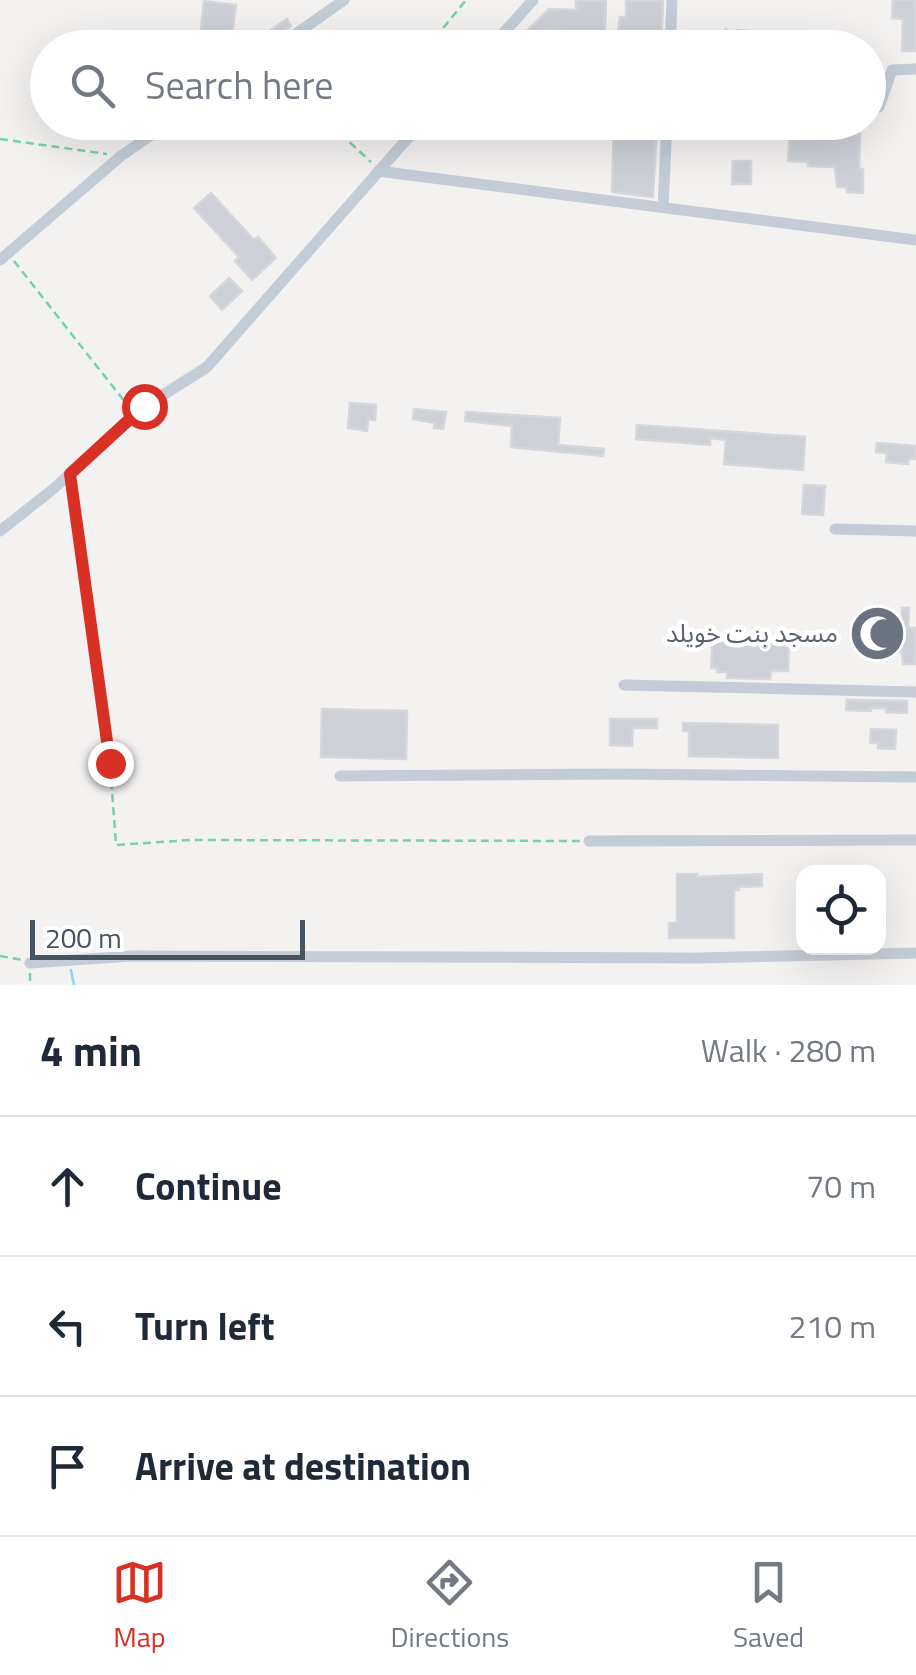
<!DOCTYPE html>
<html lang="en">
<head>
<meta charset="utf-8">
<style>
  body { margin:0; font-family:"Titillium Web","Noto Sans Arabic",sans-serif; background:#f2f2f3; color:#1f2937 }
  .controls { position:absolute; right:30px; bottom:30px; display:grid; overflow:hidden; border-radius:20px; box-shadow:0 10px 40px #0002 }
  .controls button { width:90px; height:90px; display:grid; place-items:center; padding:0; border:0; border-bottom:2px solid #e0e1e3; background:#fff; color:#1f2937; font:50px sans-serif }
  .scale { position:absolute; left:30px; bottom:25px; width:275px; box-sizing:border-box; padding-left:10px; border:5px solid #485360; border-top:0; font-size:28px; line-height:35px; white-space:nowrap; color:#485360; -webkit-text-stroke:8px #fff; paint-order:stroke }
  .stop { position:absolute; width:30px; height:30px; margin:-22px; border:8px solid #d93025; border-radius:50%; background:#fff }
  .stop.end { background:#d93025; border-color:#fff; box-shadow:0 2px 10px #0008 }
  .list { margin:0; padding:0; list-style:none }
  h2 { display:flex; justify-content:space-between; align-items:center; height:130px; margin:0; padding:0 40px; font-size:42px }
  h2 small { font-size:32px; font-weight:400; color:#747a83 }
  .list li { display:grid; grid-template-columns:65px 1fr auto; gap:30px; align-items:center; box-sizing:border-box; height:140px; padding:0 40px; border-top:2px solid #e0e1e3 }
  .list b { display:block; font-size:38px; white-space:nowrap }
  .list em { font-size:32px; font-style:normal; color:#747a83 }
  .icon { flex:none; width:55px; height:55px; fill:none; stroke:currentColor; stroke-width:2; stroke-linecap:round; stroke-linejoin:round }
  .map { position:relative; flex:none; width:916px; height:985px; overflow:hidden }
  .search { position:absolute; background:#fff; box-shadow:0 10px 40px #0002; left:30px; right:30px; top:30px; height:110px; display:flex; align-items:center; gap:25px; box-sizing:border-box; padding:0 35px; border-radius:55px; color:#747a83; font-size:38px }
  .sheet { height:550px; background:#fff }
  nav { display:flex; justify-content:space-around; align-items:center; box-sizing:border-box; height:140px; border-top:2px solid #e0e1e3; background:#fff; font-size:28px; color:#747a83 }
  nav a { display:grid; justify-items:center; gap:5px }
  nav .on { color:#d93025 }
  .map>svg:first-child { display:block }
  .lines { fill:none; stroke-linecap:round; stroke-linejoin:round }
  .stream { stroke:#89d5f2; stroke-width:2.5 }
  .building { fill:#cdd0d6; stroke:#d5d7dd; stroke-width:2.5 }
  .path { stroke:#74d3ab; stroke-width:2.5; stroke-dasharray:8 5; stroke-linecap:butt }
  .minor { stroke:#c4ccd7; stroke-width:11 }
  .route { stroke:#d93025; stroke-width:12 }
  .labels { text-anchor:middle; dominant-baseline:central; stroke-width:9; stroke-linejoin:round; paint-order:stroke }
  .worship-label { font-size:25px; fill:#5b616d; stroke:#fff; text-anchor:end }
</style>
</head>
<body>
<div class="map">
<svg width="916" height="985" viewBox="0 0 916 985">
  <rect width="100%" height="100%" fill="#f4f1f1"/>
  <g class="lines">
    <path class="stream" d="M71 970 74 985"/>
  </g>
  <g class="building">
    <path d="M576 0H606L605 32 544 30 542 48H510L549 9 576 10Z"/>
    <path d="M626 0H663L661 48H616L620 17H626Z"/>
    <path d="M893 0H916V51H902L903 19 892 18Z"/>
    <path d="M204 1 236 5 230 48H199Z"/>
    <path d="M287 19 291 26 271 40 265 48H245Z"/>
    <path d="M726 29 731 35 737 30 799 35V44L743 38 731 48H714L720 43 715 38Z"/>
    <path d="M614 122H657L653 197 612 192Z"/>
    <path d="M790 132 860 134 859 169H863V193L847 192V187H837L835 167 808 166V162L788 161Z"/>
    <path d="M733 161H751V184H732Z"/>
    <path d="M211 193 254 240 258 237 276 258 252 280 235 261 239 257 194 208Z"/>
    <path d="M229 278 242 291 222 310 210 296Z"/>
    <path d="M350 403 376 405 375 420 368 419 367 431 348 428Z"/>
    <path d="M414 409 446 412 443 429 434 428 435 423 413 419Z"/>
    <path d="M466 412 560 418 558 445 604 449 603 456 511 447 512 426 465 421Z"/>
    <path d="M637 425 805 437 803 470 724 464 726 440 710 438V445L636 439Z"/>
    <path d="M877 443 916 446V459H909L908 464 886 462 887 453 876 452Z"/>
    <path d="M804 485 825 486 823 515 802 514Z"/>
    <path d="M902 608H909L908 628H916V664H903L902 652H896V644L853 642 854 622 902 624Z"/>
    <path d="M713 638 789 641 788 671H771L770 679 727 678V672H717V668H711Z"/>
    <path d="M847 700 907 701V713L886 712V708H871V711L846 710Z"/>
    <path d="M322 709 407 711 406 759 321 757Z"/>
    <path d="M610 719H657V728H633L632 746 610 745Z"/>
    <path d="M683 723 778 725V758L689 756V731H683Z"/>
    <path d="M871 729 896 730 895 749 878 748V743H870Z"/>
    <path d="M677 874H697V877L762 874V886L739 887V890H734V938H669V923H677Z"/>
  </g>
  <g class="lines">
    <g class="path">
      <path d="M427 48 466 0"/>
      <path d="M344 122 339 128 345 138 371 162"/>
      <path d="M0 139 107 154"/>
      <path d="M14 261 125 402 133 404"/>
      <path d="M71 485 110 763 116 845 191 840 581 841"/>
      <path d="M0 956 23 960"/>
      <path d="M30 973V985"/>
    </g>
    <g class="minor">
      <path d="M276 48 344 0"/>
      <path d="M490 48 533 0"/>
      <path d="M670 48 672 0"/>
      <path d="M868 107H879L892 70 916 69"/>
      <path d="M378 171 916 240"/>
      <path d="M663 207 667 122"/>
      <path d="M0 260 121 156 170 122"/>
      <path d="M835 529 916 531"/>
      <path d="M0 531 52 490 144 407 207 367 422 122"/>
      <path d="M624 685 916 692"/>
      <path d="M340 776 617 774 916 777"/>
      <path d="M589 841 916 840"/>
      <path d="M30 963 132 956 697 958 916 953"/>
    </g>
  </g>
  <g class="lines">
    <path class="route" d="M110 763 70 474 144 406"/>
  </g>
  <defs>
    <symbol id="mosque-disc" viewBox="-11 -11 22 22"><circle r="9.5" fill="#6b7280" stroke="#fff"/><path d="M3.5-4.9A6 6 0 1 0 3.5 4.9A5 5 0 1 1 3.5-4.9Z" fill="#fff"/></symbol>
  </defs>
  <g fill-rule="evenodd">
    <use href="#mosque-disc" x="846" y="602" width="63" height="63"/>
  </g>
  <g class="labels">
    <g class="worship-label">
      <text x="838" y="633">مسجد بنت خويلد</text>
    </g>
  </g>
</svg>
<div class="controls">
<button><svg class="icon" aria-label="locate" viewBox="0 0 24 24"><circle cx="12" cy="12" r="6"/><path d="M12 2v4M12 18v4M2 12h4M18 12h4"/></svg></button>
</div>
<div class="scale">200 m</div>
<div class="stop" style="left:144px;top:406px"></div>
<div class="stop end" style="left:110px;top:763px"></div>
<div class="search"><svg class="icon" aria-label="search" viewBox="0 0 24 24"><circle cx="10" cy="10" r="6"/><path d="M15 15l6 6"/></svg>Search here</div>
</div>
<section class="sheet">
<h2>4 min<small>Walk · 280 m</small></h2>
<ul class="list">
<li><svg class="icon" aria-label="ahead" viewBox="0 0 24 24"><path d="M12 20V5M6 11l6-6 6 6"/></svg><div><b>Continue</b></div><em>70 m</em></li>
<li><svg class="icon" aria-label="left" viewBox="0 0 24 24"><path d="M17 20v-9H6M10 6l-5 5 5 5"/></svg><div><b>Turn left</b></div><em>210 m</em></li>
<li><svg class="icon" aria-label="arrive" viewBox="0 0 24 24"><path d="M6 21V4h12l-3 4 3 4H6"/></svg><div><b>Arrive at destination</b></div></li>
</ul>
</section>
<nav>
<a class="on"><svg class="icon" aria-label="map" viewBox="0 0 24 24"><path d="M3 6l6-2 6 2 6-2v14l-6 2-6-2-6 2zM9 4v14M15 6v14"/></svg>Map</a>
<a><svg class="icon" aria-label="directions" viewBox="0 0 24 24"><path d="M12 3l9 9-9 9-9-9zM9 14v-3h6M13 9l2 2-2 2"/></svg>Directions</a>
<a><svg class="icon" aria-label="saved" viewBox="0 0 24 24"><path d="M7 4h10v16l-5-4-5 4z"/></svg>Saved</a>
</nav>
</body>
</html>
